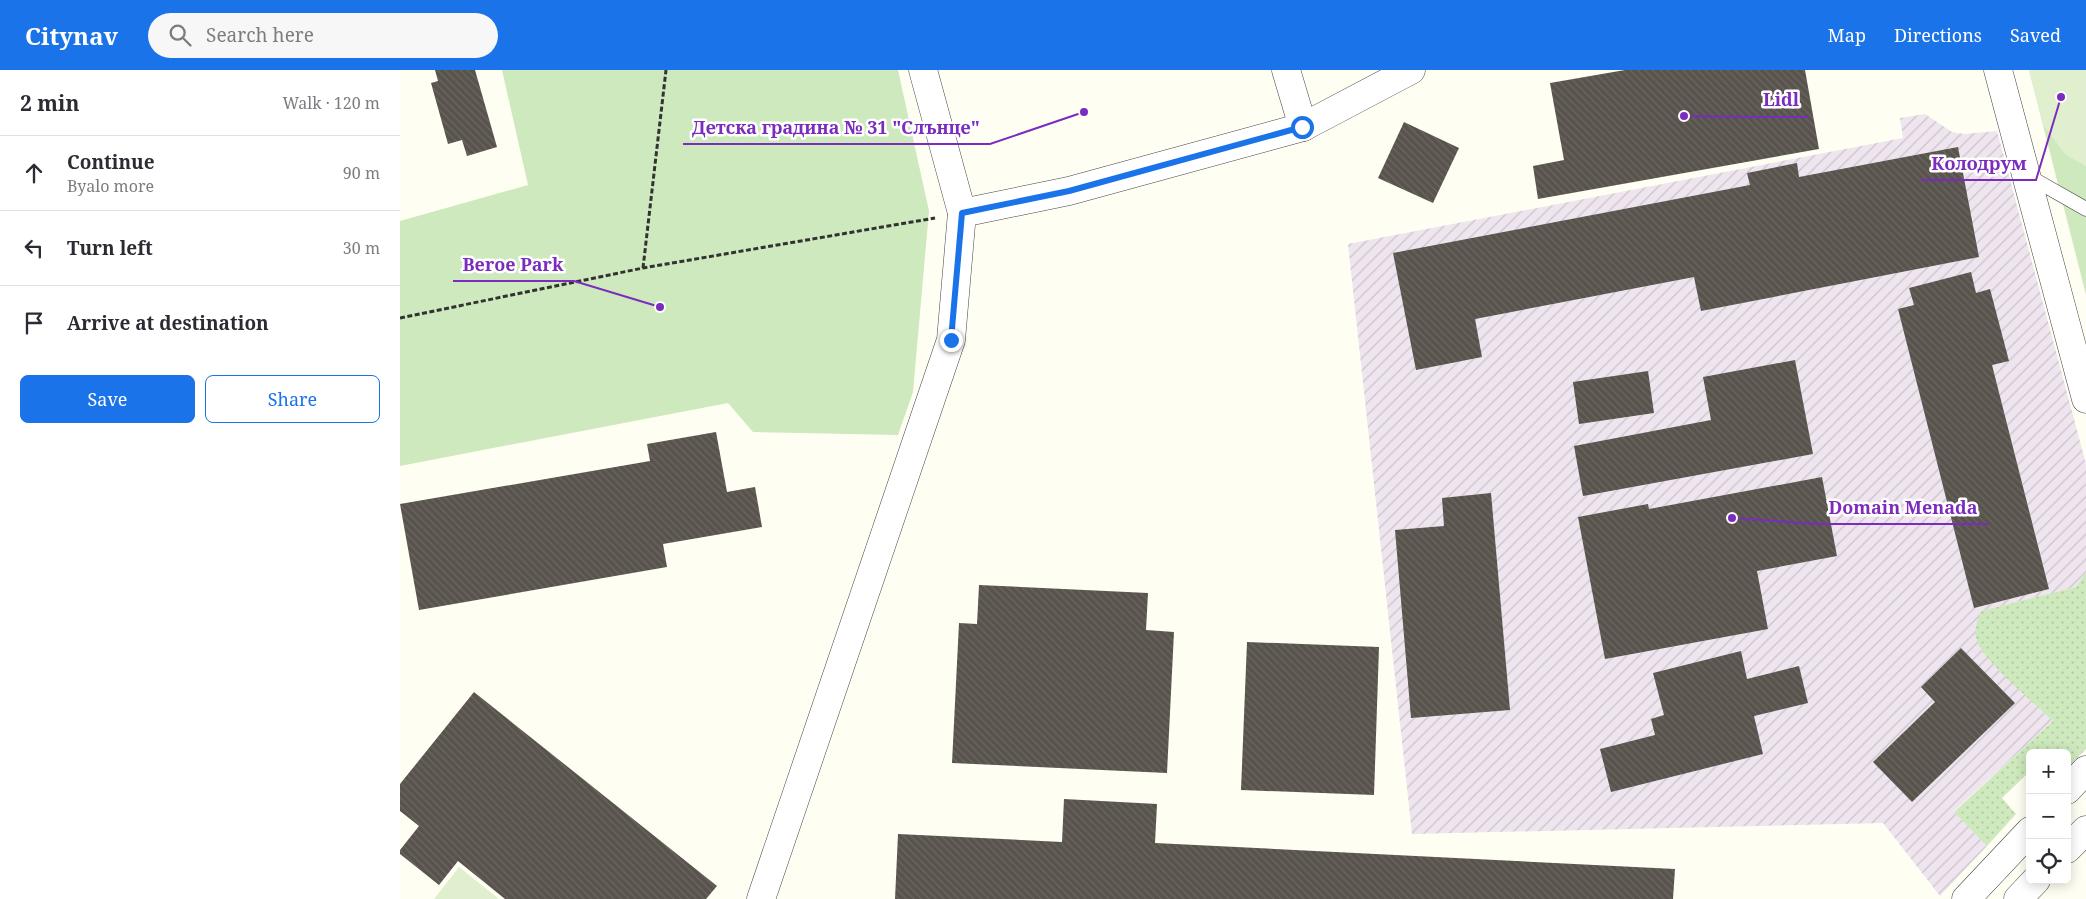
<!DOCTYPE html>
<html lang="en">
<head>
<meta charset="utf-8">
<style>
  body { margin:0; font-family:"Noto Serif",serif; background:#f7f7f7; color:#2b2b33 }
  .controls { position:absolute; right:15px; bottom:15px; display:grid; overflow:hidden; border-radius:8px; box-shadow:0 2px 12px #0003 }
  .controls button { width:45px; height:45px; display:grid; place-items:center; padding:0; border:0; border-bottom:1px solid #e1e1e2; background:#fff; color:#2b2b33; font:25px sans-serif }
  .stop { position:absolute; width:15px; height:15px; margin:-11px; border:4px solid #1a73e8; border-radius:50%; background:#fff }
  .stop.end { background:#1a73e8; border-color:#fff; box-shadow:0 1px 5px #0008 }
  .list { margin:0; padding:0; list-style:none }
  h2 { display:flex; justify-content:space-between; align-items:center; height:65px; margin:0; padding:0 20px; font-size:21px }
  h2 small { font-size:16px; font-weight:400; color:#7c7c81 }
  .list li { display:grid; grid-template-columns:32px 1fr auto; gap:15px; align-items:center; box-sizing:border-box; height:75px; padding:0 20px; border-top:1px solid #e1e1e2 }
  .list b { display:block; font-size:19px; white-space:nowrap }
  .list p { margin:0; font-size:16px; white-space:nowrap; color:#7c7c81 }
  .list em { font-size:16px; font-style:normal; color:#7c7c81 }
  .actions { display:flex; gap:10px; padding:15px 20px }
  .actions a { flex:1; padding:11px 0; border:1px solid #1a73e8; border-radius:8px; text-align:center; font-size:18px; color:#1a73e8 }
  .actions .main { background:#1a73e8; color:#fff }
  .icon { flex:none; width:28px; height:28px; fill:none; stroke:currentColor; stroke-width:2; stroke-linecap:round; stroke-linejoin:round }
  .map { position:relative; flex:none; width:1686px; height:829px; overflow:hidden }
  header { display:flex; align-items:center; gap:30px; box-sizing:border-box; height:70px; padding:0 25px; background:#1a73e8; color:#fff }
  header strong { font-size:24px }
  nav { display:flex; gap:28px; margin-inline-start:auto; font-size:18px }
  .search { width:350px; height:45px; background:#f7f7f7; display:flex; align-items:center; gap:12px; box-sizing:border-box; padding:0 18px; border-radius:28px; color:#7c7c81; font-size:19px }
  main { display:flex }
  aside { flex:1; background:#fff }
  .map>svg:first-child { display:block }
  .industrial { fill:url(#industrial-furrows) }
  .grass { fill:url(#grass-dots) }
  .park { fill:#cee9bd }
  .pitch { fill:#e0f0cf }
  .building { fill:url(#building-back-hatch) }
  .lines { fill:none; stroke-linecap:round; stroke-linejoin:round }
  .lane-casing { stroke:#434343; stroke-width:15 }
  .street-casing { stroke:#434343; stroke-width:29 }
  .path { stroke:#323232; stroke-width:3; stroke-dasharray:5 2.5; stroke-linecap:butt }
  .lane { stroke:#fff; stroke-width:14 }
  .street { stroke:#fff; stroke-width:28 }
  .route { stroke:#1a73e8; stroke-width:6 }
  .leader { fill:none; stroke:#7b2cbf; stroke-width:2 }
  .callout-dot { fill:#7b2cbf; stroke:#fff; stroke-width:2 }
  .callout-label { font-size:18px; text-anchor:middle; font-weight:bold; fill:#7b2cbf; stroke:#fff; stroke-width:5; stroke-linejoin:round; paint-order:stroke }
</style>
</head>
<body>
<header>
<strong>Citynav</strong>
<div class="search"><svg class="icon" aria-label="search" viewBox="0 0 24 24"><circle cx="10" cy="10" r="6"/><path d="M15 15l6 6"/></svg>Search here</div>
<nav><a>Map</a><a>Directions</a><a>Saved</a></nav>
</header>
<main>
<aside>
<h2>2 min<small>Walk · 120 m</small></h2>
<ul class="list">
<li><svg class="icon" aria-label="ahead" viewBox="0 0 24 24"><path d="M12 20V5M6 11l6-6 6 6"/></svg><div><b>Continue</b><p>Byalo more</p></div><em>90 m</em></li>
<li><svg class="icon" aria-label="left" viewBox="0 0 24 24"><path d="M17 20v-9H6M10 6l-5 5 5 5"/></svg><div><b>Turn left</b></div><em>30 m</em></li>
<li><svg class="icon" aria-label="arrive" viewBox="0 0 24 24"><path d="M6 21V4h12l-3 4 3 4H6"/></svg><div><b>Arrive at destination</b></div></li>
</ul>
<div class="actions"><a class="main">Save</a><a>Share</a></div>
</aside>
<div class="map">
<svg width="1686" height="829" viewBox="0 0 1686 829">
  <defs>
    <pattern id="industrial-furrows" width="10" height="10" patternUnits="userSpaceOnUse" patternTransform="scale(1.25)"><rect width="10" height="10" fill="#eee5ee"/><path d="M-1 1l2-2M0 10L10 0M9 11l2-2" fill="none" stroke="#cbc3cb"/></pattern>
    <pattern id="grass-dots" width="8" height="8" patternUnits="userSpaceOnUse" patternTransform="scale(1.25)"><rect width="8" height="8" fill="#cee9bd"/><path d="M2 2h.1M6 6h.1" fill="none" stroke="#b0c7a1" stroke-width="1.8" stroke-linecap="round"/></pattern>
    <pattern id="building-back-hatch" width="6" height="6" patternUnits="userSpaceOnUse" patternTransform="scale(1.25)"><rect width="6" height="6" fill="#58534c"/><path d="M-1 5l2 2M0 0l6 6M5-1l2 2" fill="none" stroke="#6b6761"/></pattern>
  </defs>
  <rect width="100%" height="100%" fill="#fffef3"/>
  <path class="industrial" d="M1525 44 1552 62 1564 64 1597 61 1686 394V502L1676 517 1581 541 1582 580 1595 596 1653 651 1554 741 1587 776 1540 826 1483 753 1012 764 948 174 1503 68 1500 48Z"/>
  <path class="grass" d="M1686 502V679L1667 698V683H1630V701L1602 728 1616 744 1587 776 1554 742 1653 651C1636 634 1580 589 1576 568 1574 559 1577 550 1581 541L1676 517Z"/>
  <g class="park">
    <path d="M102 0H498L529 141 513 322 498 365 353 362 328 333 0 396V151L128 115Z"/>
    <path d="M1629 0H1686V225Z"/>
  </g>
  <g class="pitch">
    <path d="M1629 0H1686V96L1666 85 1643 55Z"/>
    <path d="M59 797 99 829H34Z"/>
  </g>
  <g class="building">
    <path d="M35 0H75L97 77 67 86 62 70 48 74 31 13 38 11Z"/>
    <path d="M1225 0H1405L1419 79 1138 129 1133 96 1164 90 1150 13Z"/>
    <path d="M1004 52 1059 78 1033 133 978 108Z"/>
    <path d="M1558 77 1579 187 1301 241 1294 207 1075 249 1082 287 1016 300 993 183 1350 115 1347 103 1397 93 1399 107Z"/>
    <path d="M1571 202 1576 223 1590 219 1609 291 1592 295 1649 519 1574 538 1498 239 1514 235 1509 218Z"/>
    <path d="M1395 290 1413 384 1183 426 1174 376 1311 350 1303 307Z"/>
    <path d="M1248 301 1254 343 1179 354 1173 312Z"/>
    <path d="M316 362 327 422 355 417 362 457 263 474 267 497 19 540 0 434 250 391 247 374Z"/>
    <path d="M1422 407 1437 486 1357 501 1368 559 1205 589 1178 447 1248 434 1249 439Z"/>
    <path d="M1091 423 1110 640 1011 648 995 460 1044 456 1042 428Z"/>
    <path d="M579 515 748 523 746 560 774 562 767 703 552 693 559 553 577 554Z"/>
    <path d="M847 572 979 577 974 725 841 720Z"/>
    <path d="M1561 578 1615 633 1512 732 1473 692 1535 632 1521 617Z"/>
    <path d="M1341 581 1347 609 1399 596 1408 633 1354 646 1363 684 1211 722 1200 679 1255 665 1251 649 1264 645 1253 603Z"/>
    <path d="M74 622 317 816 306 829H105L58 791 39 815 0 784V780L19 756 0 741V714Z"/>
    <path d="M664 729 757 734 755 773 1275 799 1273 829H495L498 764 662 772Z"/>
  </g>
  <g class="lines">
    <defs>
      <path id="lane" d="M1628 106 1686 139"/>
      <g id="street">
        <path d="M886 0 903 57"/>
        <path d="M1598 0 1686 329"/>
        <path d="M562 143 669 121 903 57 1011 0"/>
        <path d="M1667 720 1686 700"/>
        <path d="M1667 779 1686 760"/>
        <path d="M361 829 551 270 562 143 523 0"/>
        <path d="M1566 829 1630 761"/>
        <path d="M1618 829 1636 810"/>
      </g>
    </defs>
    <use href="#lane" class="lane-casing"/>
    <use href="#street" class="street-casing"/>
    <g class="path">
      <path d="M243 198 266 0"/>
      <path d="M0 248 243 198 535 148"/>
    </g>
    <use href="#lane" class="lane"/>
    <use href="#street" class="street"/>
  </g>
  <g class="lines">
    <path class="route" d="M551 270 562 143 669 121 902 57"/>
  </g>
  <path class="leader" d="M1284 46L1353 47H1409M684 42L590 74H283M1661 27L1636 110H1521M260 237L174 211H53M1332 448L1418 454H1588"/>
  <g class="callout-dot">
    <circle cx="1284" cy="46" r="5"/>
    <circle cx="684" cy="42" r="5"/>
    <circle cx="1661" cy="27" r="5"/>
    <circle cx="260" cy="237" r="5"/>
    <circle cx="1332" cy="448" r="5"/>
  </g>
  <g class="callout-label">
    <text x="1381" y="36">Lidl</text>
    <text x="436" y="64">Детска градина № 31 "Слънце"</text>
    <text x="1579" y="100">Колодрум</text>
    <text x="113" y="201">Beroe Park</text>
    <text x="1503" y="444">Domain Menada</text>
  </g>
</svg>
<div class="controls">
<button>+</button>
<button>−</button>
<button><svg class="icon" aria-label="locate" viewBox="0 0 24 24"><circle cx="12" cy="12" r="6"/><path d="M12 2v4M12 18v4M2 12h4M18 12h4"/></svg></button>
</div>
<div class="stop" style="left:902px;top:57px"></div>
<div class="stop end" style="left:551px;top:270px"></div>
</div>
</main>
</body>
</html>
